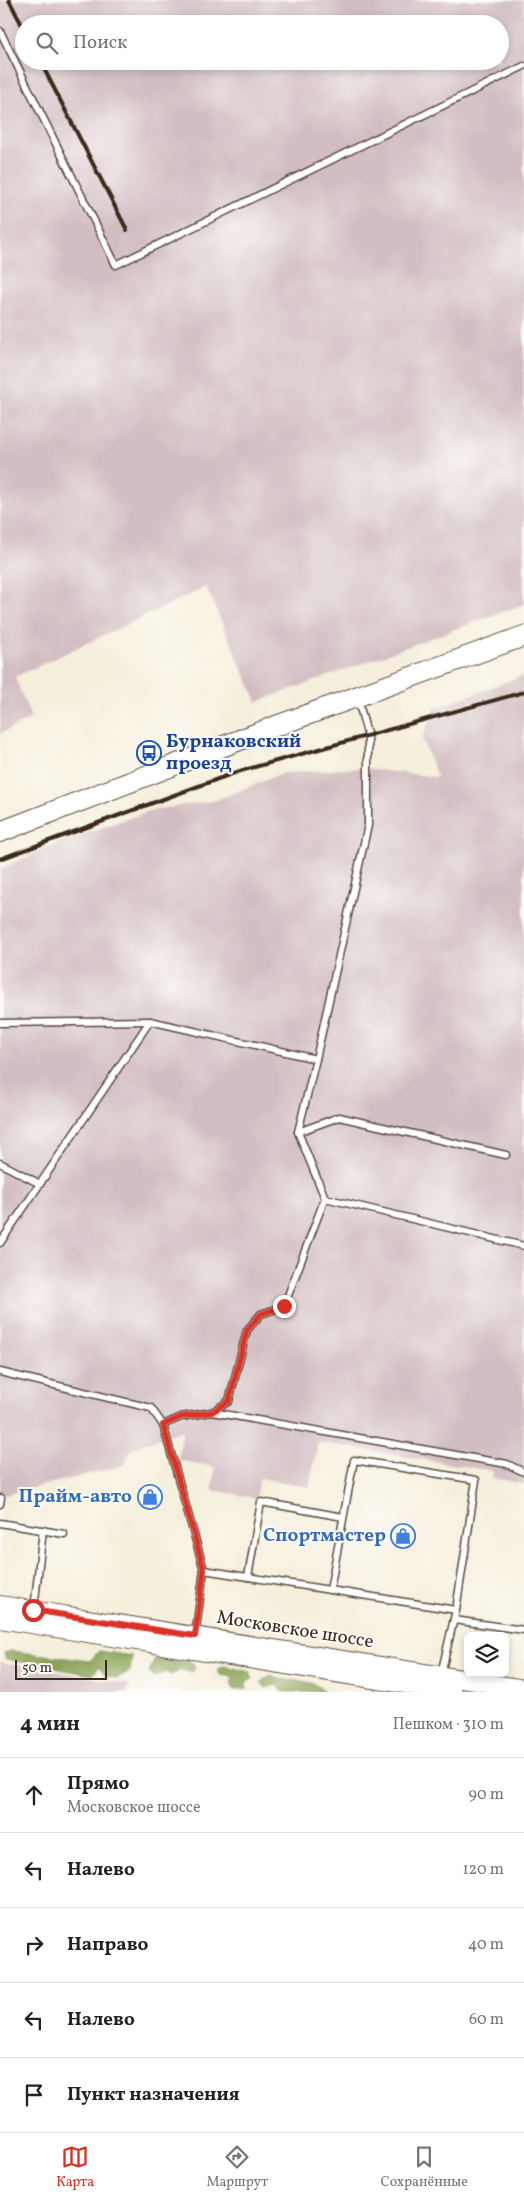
<!DOCTYPE html>
<html lang="ru">
<head>
<meta charset="utf-8">
<style>
  body { margin:0; font-family:Vollkorn,serif; background:#f6f6f6; color:#222 }
  .controls { position:absolute; right:15px; bottom:15px; display:grid; overflow:hidden; border-radius:8px; box-shadow:0 2px 8px #0003 }
  .controls button { width:45px; height:45px; display:grid; place-items:center; padding:0; border:0; border-bottom:1px solid #e0e0e0; background:#fff; color:#222; font:25px sans-serif }
  .scale { position:absolute; left:15px; bottom:12px; width:92px; box-sizing:border-box; padding-left:5px; border:2px solid #3b2a1e; border-top:0; font-size:14px; line-height:18px; white-space:nowrap; color:#3b2a1e; -webkit-text-stroke:4px #fdfcf7; paint-order:stroke }
  .stop { position:absolute; width:15px; height:15px; margin:-11px; border:4px solid #d93025; border-radius:50%; background:#fff }
  .stop.end { background:#d93025; border-color:#fff; box-shadow:0 1px 5px #0008 }
  .list { margin:0; padding:0; list-style:none }
  h2 { display:flex; justify-content:space-between; align-items:center; height:65px; margin:0; padding:0 20px; font-size:21px }
  h2 small { font-size:16px; font-weight:400; color:#767676 }
  .list li { display:grid; grid-template-columns:32px 1fr auto; gap:15px; align-items:center; box-sizing:border-box; height:75px; padding:0 20px; border-top:1px solid #e0e0e0 }
  .list b { display:block; font-size:19px; white-space:nowrap }
  .list p { margin:0; font-size:16px; white-space:nowrap; color:#767676 }
  .list em { font-size:16px; font-style:normal; color:#767676 }
  .icon { flex:none; width:28px; height:28px; fill:none; stroke:currentColor; stroke-width:2; stroke-linecap:round; stroke-linejoin:round }
  .map { position:relative; flex:none; width:524px; height:1692px; overflow:hidden }
  .search { position:absolute; background:#fff; box-shadow:0 2px 8px #0003; left:15px; right:15px; top:15px; height:55px; display:flex; align-items:center; gap:12px; box-sizing:border-box; padding:0 18px; border-radius:28px; color:#767676; font-size:19px }
  .sheet { height:440px; background:#fff }
  nav { display:flex; justify-content:space-around; align-items:center; box-sizing:border-box; height:70px; border-top:1px solid #e0e0e0; background:#fff; font-size:14px; color:#767676 }
  nav a { display:grid; justify-items:center; gap:2px }
  nav .on { color:#d93025 }
  .map>svg:first-child { display:block }
  .industrial { fill:#d2bec2; fill-rule:evenodd }
  .forest { fill:#8aa456; stroke:#62673a }
  .lines { fill:none; stroke-linecap:round; stroke-linejoin:round }
  .service-casing { stroke:#57483a; stroke-width:9 }
  .secondary-casing { stroke:#57483a; stroke-width:20 }
  .primary-casing { stroke:#57483a; stroke-width:22 }
  .service { stroke:#fff; stroke-width:6 }
  .secondary { stroke:#fff; stroke-width:18 }
  .primary { stroke:#fff; stroke-width:20 }
  .rail { stroke:#3b2a1e; stroke-width:4 }
  .route { stroke:#d93025; stroke-width:6 }
  .labels { text-anchor:middle; dominant-baseline:central; stroke-width:4; stroke-linejoin:round; paint-order:stroke }
  .transit-label { font-size:19px; font-weight:bold; fill:#164399; stroke:#fdfcf7; text-anchor:start }
  .shop-label { font-size:19px; font-weight:bold; fill:#366cbe; stroke:#fdfcf7; text-anchor:end }
  .street-label { font-size:19px; fill:#3b2a1e; stroke:#fdfcf7 }
</style>
</head>
<body>
<div class="map">
<svg width="524" height="1692" viewBox="0 0 524 1692">
  <rect width="100%" height="100%" fill="#fdfcf7"/>
  <filter id="ink" filterUnits="userSpaceOnUse"><feTurbulence type="fractalNoise" baseFrequency=".02" numOctaves="2"/><feDisplacementMap in="SourceGraphic" scale="10" xChannelSelector="R" yChannelSelector="G"/><feConvolveMatrix kernelMatrix="1 2 1 2 8 2 1 2 1" color-interpolation-filters="sRGB"/></filter>
  <filter id="wash" filterUnits="userSpaceOnUse"><feTurbulence type="fractalNoise" baseFrequency=".0096" numOctaves="4" result="noise"/><feDisplacementMap in="SourceGraphic" scale="20" xChannelSelector="R" yChannelSelector="G"/><feGaussianBlur stdDeviation="1.12" result="paint"/><feColorMatrix in="noise" values="0 0 0 0 0 0 0 0 0 0 0 0 0 0 0 0 0 1.4 0 .05"/><feComposite in="paint" operator="in"/></filter>
  <g filter="url(#wash)">
    <rect width="100%" height="100%" fill="#f5efdc"/>
    <g class="industrial">
      <path d="M0 0H524V604L257 702 206 587 15 677 31 718 0 734ZM24 24H500V61H24Z"/>
      <path d="M524 675V1484L492 1478 493 1471 318 1442 309 1487 260 1478 256 1498 212 1490 215 1467 178 1460 183 1430 131 1449 125 1465 0 1496V869L50 846 152 810 214 801 283 773 361 768 437 777 422 739 435 708Z"/>
      <path d="M0 1662 129 1684 128 1692H0Z"/>
    </g>
    <g class="forest">
      <path d="M12 1651 90 1661 99 1651 132 1656 130 1671 117 1678 106 1676 99 1666 93 1675 6 1659 4 1653Z"/>
      <path d="M155 1659 191 1662 195 1667 192 1672 181 1670 171 1675 165 1672 155 1677 149 1672Z"/>
      <path d="M224 1666 250 1672 253 1679 246 1682 247 1689 234 1690 231 1682 234 1677 220 1675 218 1669Z"/>
      <path d="M271 1675C287 1685 310 1675 324 1692H285L276 1685 266 1688 261 1682Z"/>
    </g>
  </g>
  <g filter="url(#ink)">
    <g class="lines">
      <defs>
        <g id="service">
          <path d="M0 31 116 265 524 66"/>
          <path d="M0 1023 150 1021"/>
          <path d="M316 1059 368 825V737L358 700"/>
          <path d="M298 1132 339 1117 506 1155"/>
          <path d="M0 1163 40 1184"/>
          <path d="M325 1198 524 1246"/>
          <path d="M0 1243 150 1021 316 1059 298 1132 325 1198 284 1306 261 1314 247 1330 229 1401 212 1412 181 1417 163 1425"/>
          <path d="M0 1372 151 1408 163 1425 204 1570 195 1636"/>
          <path d="M212 1412 507 1464 524 1472"/>
          <path d="M0 1504 1 1498"/>
          <path d="M0 1523 64 1534"/>
          <path d="M204 1570 456 1610 441 1674"/>
          <path d="M248 1577 261 1502 343 1517"/>
          <path d="M330 1590 354 1460 476 1480 456 1610"/>
          <path d="M34 1609 43 1530"/>
          <path d="M454 1620 524 1630"/>
        </g>
        <g id="secondary">
          <path d="M0 1605 524 1689"/>
          <path d="M0 1619 453 1692"/>
        </g>
        <path id="primary" d="M0 832 276 726 524 636"/>
      </defs>
      <use href="#service" class="service-casing"/>
      <use href="#secondary" class="secondary-casing"/>
      <use href="#primary" class="primary-casing"/>
      <use href="#service" class="service"/>
      <use href="#secondary" class="secondary"/>
      <use href="#primary" class="primary"/>
      <g class="rail">
        <path d="M9 0 24 29"/>
        <path d="M40 61 127 230"/>
        <path d="M0 859 237 772 524 692"/>
      </g>
    </g>
  </g>
  <g class="lines" filter="url(#ink)">
    <path class="route" d="M33 1610 195 1636 204 1570 163 1425 181 1417 212 1412 229 1401 247 1330 261 1314 284 1306"/>
  </g>
  <defs>
    <symbol id="bus-ring" viewBox="-11 -11 22 22"><circle r="9.5" fill="#fdfcf7" stroke="#1a4fb4" stroke-width="1.5"/><path d="M-5-6H5V4H4V6H2V4H-2V6H-4V4H-5ZM-3.5-4V0h7V-4ZM-3.5 1.2v1.5H-2V1.2ZM2 1.2v1.5H3.5V1.2Z" fill="#1a4fb4"/></symbol>
    <symbol id="shop-ring" viewBox="-11 -11 22 22"><circle r="9.5" fill="#fdfcf7" stroke="#3f7fe0" stroke-width="1.5"/><path d="M-5-2.5h2.3a2.7 3.5 0 0 1 5.4 0H5L5.5 6h-11ZM-1.5-2.5h3a1.5 2.3 0 0 0-3 0Z" fill="#3f7fe0"/></symbol>
  </defs>
  <g fill-rule="evenodd">
    <use href="#bus-ring" x="135" y="739" width="28" height="28"/>
    <use href="#shop-ring" x="136" y="1483" width="28" height="28"/>
    <use href="#shop-ring" x="389" y="1522" width="28" height="28"/>
  </g>
  <g class="labels">
    <g class="transit-label">
      <text x="166" y="742">Бурнаковский<tspan x="166" dy="22">проезд</tspan></text>
    </g>
    <g class="shop-label">
      <text x="132" y="1497">Прайм-авто</text>
      <text x="386" y="1536">Спортмастер</text>
    </g>
    <g class="street-label">
      <text transform="translate(295 1630) rotate(9)">Московское шоссе</text>
    </g>
  </g>
</svg>
<div class="controls">
<button><svg class="icon" aria-label="layers" viewBox="0 0 24 24"><path d="M12 4l9 5-9 5-9-5zM3 14l9 5 9-5"/></svg></button>
</div>
<div class="scale">50 m</div>
<div class="stop" style="left:33px;top:1610px"></div>
<div class="stop end" style="left:284px;top:1306px"></div>
<div class="search"><svg class="icon" aria-label="search" viewBox="0 0 24 24"><circle cx="10" cy="10" r="6"/><path d="M15 15l6 6"/></svg>Поиск</div>
</div>
<section class="sheet">
<h2>4 мин<small>Пешком · 310 m</small></h2>
<ul class="list">
<li><svg class="icon" aria-label="ahead" viewBox="0 0 24 24"><path d="M12 20V5M6 11l6-6 6 6"/></svg><div><b>Прямо</b><p>Московское шоссе</p></div><em>90 m</em></li>
<li><svg class="icon" aria-label="left" viewBox="0 0 24 24"><path d="M17 20v-9H6M10 6l-5 5 5 5"/></svg><div><b>Налево</b></div><em>120 m</em></li>
<li><svg class="icon" aria-label="right" viewBox="0 0 24 24"><path d="M7 20v-9h11M14 6l5 5-5 5"/></svg><div><b>Направо</b></div><em>40 m</em></li>
<li><svg class="icon" aria-label="left" viewBox="0 0 24 24"><path d="M17 20v-9H6M10 6l-5 5 5 5"/></svg><div><b>Налево</b></div><em>60 m</em></li>
<li><svg class="icon" aria-label="arrive" viewBox="0 0 24 24"><path d="M6 21V4h12l-3 4 3 4H6"/></svg><div><b>Пункт назначения</b></div></li>
</ul>
</section>
<nav>
<a class="on"><svg class="icon" aria-label="map" viewBox="0 0 24 24"><path d="M3 6l6-2 6 2 6-2v14l-6 2-6-2-6 2zM9 4v14M15 6v14"/></svg>Карта</a>
<a><svg class="icon" aria-label="directions" viewBox="0 0 24 24"><path d="M12 3l9 9-9 9-9-9zM9 14v-3h6M13 9l2 2-2 2"/></svg>Маршрут</a>
<a><svg class="icon" aria-label="saved" viewBox="0 0 24 24"><path d="M7 4h10v16l-5-4-5 4z"/></svg>Сохранённые</a>
</nav>
</body>
</html>
